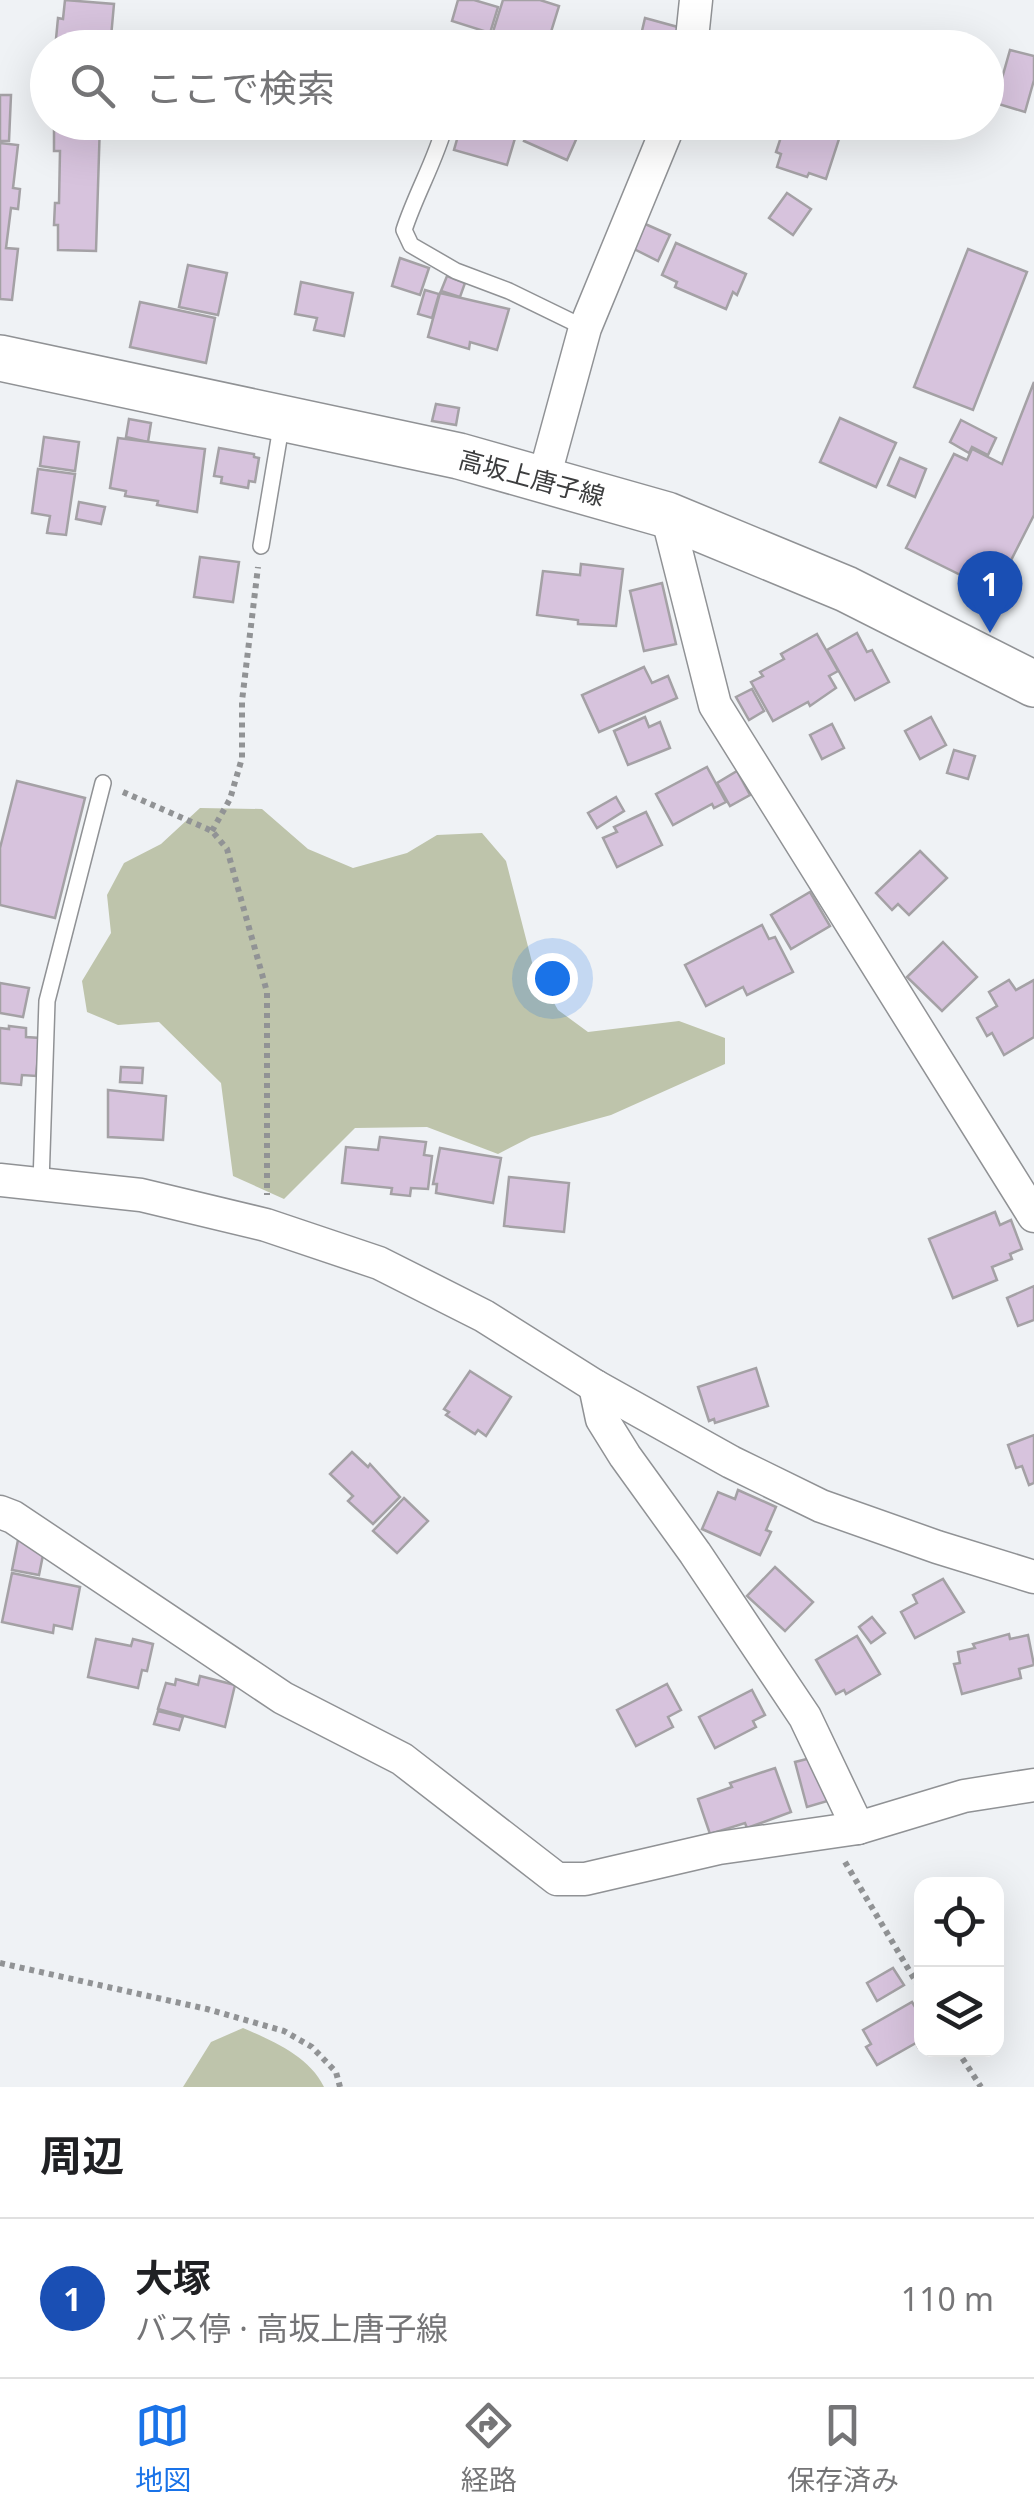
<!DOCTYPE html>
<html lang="ja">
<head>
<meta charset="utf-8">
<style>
  body { margin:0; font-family:"Noto Sans","Noto Sans JP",sans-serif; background:#f2f2f2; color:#202124 }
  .controls { position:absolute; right:30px; bottom:30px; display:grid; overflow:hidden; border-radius:20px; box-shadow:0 10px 40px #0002 }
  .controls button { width:90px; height:90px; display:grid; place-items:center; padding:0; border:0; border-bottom:2px solid #e0e0e0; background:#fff; color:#202124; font:50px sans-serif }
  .you { position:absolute; left:552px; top:978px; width:35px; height:35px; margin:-25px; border:8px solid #fff; border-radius:50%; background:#1a73e8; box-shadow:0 0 0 15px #1a73e833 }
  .badge { display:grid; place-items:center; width:65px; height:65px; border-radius:50%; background:#1a73e8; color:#fff; font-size:32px; font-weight:700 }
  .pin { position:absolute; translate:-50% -82px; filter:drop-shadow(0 2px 5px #0008) }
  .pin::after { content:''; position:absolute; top:52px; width:35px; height:30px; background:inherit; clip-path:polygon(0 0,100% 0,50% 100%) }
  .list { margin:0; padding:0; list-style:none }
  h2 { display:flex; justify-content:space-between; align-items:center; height:130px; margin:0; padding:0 40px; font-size:42px }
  h2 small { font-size:32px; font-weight:400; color:#757577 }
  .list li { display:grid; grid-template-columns:65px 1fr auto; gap:30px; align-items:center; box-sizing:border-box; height:160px; padding:0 40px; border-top:2px solid #e0e0e0 }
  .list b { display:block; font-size:38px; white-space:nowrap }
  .list p { margin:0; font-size:32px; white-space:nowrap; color:#757577 }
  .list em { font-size:32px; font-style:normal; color:#757577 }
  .icon { flex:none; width:55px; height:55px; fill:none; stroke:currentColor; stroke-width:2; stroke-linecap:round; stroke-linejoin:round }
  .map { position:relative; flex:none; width:1034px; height:2087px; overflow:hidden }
  .search { position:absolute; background:#fff; box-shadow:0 10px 40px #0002; left:30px; right:30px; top:30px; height:110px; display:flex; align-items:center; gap:25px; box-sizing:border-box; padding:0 35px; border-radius:55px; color:#757577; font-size:38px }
  .sheet { height:290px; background:#fff }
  nav { display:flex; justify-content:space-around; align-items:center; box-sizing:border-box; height:140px; border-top:2px solid #e0e0e0; background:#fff; font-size:28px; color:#757577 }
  nav a { display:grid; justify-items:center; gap:5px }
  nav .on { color:#1a73e8 }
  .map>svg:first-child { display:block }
  .green { fill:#bec4ab }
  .building { fill:#d7c3dd; stroke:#a4a1a5; stroke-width:2.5 }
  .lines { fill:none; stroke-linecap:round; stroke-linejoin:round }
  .lane-casing { stroke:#909295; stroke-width:18 }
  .street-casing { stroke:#909295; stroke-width:35 }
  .secondary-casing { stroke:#909295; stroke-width:48 }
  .path { stroke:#919395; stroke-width:6; stroke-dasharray:5 5; stroke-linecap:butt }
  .lane { stroke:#fff; stroke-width:15 }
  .street { stroke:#fff; stroke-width:32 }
  .secondary { stroke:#fff; stroke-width:45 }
  .labels { text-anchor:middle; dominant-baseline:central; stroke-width:10; stroke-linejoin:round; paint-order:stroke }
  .street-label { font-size:25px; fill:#3c3d3e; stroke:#fff }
</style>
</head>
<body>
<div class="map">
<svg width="1034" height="2087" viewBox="0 0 1034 2087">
  <rect width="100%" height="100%" fill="#eff2f5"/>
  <g class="green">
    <path d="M200 808 262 809 308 849 353 868 407 853 437 835 482 833 506 861 533 966 558 1010 588 1032 679 1021 725 1038V1064L611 1115 531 1137 498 1154 427 1127 355 1128 284 1199 233 1176 221 1083 159 1022 118 1025 87 1012 82 981 111 933 107 895 124 863 161 844Z"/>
    <path d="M243 2028C273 2041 309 2056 324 2087H183L211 2042Z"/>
  </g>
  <g class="building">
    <path d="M65 0 114 4 110 48H61L62 40 56 39 58 18 63 19Z"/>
    <path d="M458 0H474L498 7 490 33 452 21Z"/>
    <path d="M503 0H540L559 6 546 48H518L511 45V41L492 35Z"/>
    <path d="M645 18 685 29 680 48H638Z"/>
    <path d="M1010 50 1034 56V80L1025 112 995 103Z"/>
    <path d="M0 95H11L9 141H0Z"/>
    <path d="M61 122H100L96 251 58 250V225H54L55 203H59L60 151H54V130H61Z"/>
    <path d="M462 122 519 125 507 165 454 150Z"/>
    <path d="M532 122 583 124 567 160 524 141Z"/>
    <path d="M781 122 776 137 737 125 738 122Z"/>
    <path d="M786 122H819L826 125 823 133 839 139 826 179 809 173 807 177 777 167 781 154 776 152Z"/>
    <path d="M0 143 18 145 13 188 20 189 18 209 11 208 6 248 18 249 12 300 0 299Z"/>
    <path d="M787 193 811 209 793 235 769 218Z"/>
    <path d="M643 223 670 235 658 261 632 248Z"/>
    <path d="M676 243 746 274 737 295 733 292 726 309 675 287 677 282 662 275Z"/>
    <path d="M968 249 1027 272 973 410 914 387Z"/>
    <path d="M400 258 429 268 420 295 392 286Z"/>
    <path d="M188 265 227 273 218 315 179 307Z"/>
    <path d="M447 276 465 283 460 297 441 291Z"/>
    <path d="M301 282 353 293 344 336 314 330 317 318 295 314Z"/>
    <path d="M425 290 439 294 432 318 418 314Z"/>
    <path d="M440 293 509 309 497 350 470 342 469 349 428 337Z"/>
    <path d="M140 302 215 318 206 363 130 347Z"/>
    <path d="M1034 382V515L995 592 906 548 954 454 967 460 972 449 1002 464Z"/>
    <path d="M436 404 459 408 456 425 432 421Z"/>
    <path d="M840 418 896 443 876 487 820 462Z"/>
    <path d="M129 419 151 423 148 442 126 437Z"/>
    <path d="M961 420 996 438 988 455 972 447 969 453 950 442Z"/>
    <path d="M44 437 79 442 75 471 40 466Z"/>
    <path d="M118 438 205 449 197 512 157 505 158 501 125 496 126 491 110 488Z"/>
    <path d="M219 448 254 454V457L259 458 255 482 249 481 248 488 221 483 222 477 214 476Z"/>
    <path d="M900 458 926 469 915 497 888 485Z"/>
    <path d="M38 469 75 474 66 535 47 533 50 516 32 513Z"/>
    <path d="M79 502 105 507 101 524 76 519Z"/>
    <path d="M200 557 239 562 233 602 194 597Z"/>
    <path d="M581 564 623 569 616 626 578 624V620L537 615 543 571 580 575Z"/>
    <path d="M662 583 676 644 644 651 630 591Z"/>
    <path d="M857 633 867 652 872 650 889 682 855 700 827 650Z"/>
    <path d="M817 634 838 671 829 676 836 688 810 706 808 702 773 721 751 682 763 676 760 672 784 659 781 654Z"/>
    <path d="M644 667 652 683 668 676 677 698 599 732 582 695Z"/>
    <path d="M752 689 764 711 749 720 736 697Z"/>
    <path d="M645 717 649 727 660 722 670 748 628 765 614 731Z"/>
    <path d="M931 717 946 745 920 759 905 731Z"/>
    <path d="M832 724 844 748 822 759 810 735Z"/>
    <path d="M954 750 975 756 968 779 947 773Z"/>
    <path d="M707 767 726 802 714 808 712 804 673 825 656 794Z"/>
    <path d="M737 771 750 795 730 806 717 783Z"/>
    <path d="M17 781 85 798 55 918 0 905V848Z"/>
    <path d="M616 797 624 811 597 828 588 813Z"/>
    <path d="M646 812 662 845 617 867 603 838 617 832 614 827Z"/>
    <path d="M920 851 947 878 909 915 898 904 892 910 876 893Z"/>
    <path d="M810 892 830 926 791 949 771 915Z"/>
    <path d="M762 925 769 939 775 937 793 972 747 995 743 987 706 1006 685 965Z"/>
    <path d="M943 942 977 977 942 1011 907 977Z"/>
    <path d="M1009 980 1016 990 1034 980V1037L1004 1055 992 1033 987 1036 977 1018 997 1006 989 992Z"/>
    <path d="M0 983 29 988 23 1017 0 1013Z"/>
    <path d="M9 1026 26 1028V1037L40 1038 36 1076 22 1075 21 1085 0 1083V1028L9 1029Z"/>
    <path d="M121 1067 143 1068 142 1083 120 1082Z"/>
    <path d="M108 1090 166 1096 163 1140 108 1137Z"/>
    <path d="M380 1137 426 1142 424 1155 432 1156 428 1189 411 1188 410 1196 391 1194 392 1188 342 1183 346 1147 378 1150Z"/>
    <path d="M440 1148 501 1158 493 1203 436 1193 437 1184H433Z"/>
    <path d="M509 1177 569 1183 564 1232 504 1226Z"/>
    <path d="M995 1212 1000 1225 1011 1220 1022 1249 1010 1254 1012 1259 992 1267 997 1280 953 1298 929 1239Z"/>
    <path d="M1034 1286V1320L1018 1326 1007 1298Z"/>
    <path d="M756 1368 768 1406 715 1423 714 1419 709 1421 698 1387Z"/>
    <path d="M470 1371 511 1397 486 1436 478 1430 475 1434 446 1415 449 1412 444 1409Z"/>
    <path d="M1034 1435V1483L1029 1485 1022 1466 1016 1468 1008 1445Z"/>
    <path d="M352 1452 368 1467 370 1464 400 1497 373 1524 348 1501 353 1496 330 1474Z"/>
    <path d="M738 1490 776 1507 766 1530 771 1532 760 1555 702 1529 718 1492 735 1499Z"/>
    <path d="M404 1498 428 1521 397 1553 373 1531Z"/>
    <path d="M18 1540 45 1545 39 1575 12 1570Z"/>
    <path d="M775 1567 813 1602 785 1631 747 1596Z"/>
    <path d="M12 1573 80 1587 72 1629 54 1625 53 1633 2 1622Z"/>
    <path d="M943 1579 964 1612 915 1638 901 1612 917 1603 913 1595Z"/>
    <path d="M872 1617 885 1633 871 1643 859 1627Z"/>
    <path d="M1009 1634 1010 1639 1028 1635 1034 1665 1019 1669 1021 1678 962 1694 954 1664 960 1663 958 1652 975 1648 973 1644Z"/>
    <path d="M857 1636 880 1674 846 1694 844 1690 836 1694 816 1660Z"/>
    <path d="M96 1639 131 1646 133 1639 153 1644 147 1671 142 1670 138 1688 88 1677Z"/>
    <path d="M200 1676 235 1685 225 1727 158 1709 166 1683 175 1685 176 1679 198 1685Z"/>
    <path d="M667 1684 681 1710 668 1717 673 1727 636 1746 617 1710Z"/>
    <path d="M752 1690 765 1715 753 1721 756 1727 715 1748 699 1717Z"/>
    <path d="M158 1711 183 1717 179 1730 154 1724Z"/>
    <path d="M815 1757 831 1800 807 1807 795 1762Z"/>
    <path d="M775 1768 791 1812 747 1828 745 1823 710 1834 698 1799 732 1787 730 1783Z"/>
    <path d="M893 1968 904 1985 877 2001 867 1983Z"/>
    <path d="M912 2002 922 2018V2045L918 2047 916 2043 877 2065 866 2047 871 2044 863 2030Z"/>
  </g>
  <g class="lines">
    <defs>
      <g id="lane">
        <path d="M446 122C436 160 416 193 404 230L411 245 456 271 509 291 585 328"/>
        <path d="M261 546 282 421"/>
        <path d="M41 1183 47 1001 103 783"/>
      </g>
      <g id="street">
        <path d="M691 48 696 0"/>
        <path d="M544 478 585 328 670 122"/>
        <path d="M667 515 715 705 1034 1216"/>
        <path d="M0 1180 141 1195 266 1225 379 1263 484 1316 595 1386 731 1462 821 1506 937 1547 1034 1577"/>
        <path d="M595 1386 602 1419 625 1456 695 1553 805 1717 858 1828 964 1796 1034 1785"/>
        <path d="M0 1512 13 1517 283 1698 402 1759 557 1879H585L719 1848 858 1828"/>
      </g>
      <path id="secondary" d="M0 358 459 456 667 515 846 589 1034 684"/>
    </defs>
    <use href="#lane" class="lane-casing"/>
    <use href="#street" class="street-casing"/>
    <use href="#secondary" class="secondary-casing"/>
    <g class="path">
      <path d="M123 792 212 831 227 849 267 992V1195"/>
      <path d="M212 831 230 799 242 758V701L258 567"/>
      <path d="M845 1862 922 1992"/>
      <path d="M0 1963 207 2009 284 2031 312 2047 336 2072 340 2087"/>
      <path d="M957 2050 981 2087"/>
    </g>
    <use href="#lane" class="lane"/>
    <use href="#street" class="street"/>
    <use href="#secondary" class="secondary"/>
  </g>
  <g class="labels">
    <g class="street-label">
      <text transform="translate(532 477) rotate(15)">高坂上唐子線</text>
    </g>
  </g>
</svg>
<div class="controls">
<button><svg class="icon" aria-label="locate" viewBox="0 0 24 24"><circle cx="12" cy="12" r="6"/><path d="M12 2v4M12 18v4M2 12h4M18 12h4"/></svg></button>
<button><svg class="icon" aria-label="layers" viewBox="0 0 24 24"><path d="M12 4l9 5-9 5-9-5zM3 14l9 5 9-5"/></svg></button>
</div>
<div class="you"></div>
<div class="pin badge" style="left:990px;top:633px;background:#1a4fb4">1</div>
<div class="search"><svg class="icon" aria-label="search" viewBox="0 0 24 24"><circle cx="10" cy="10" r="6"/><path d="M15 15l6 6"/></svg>ここで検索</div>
</div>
<section class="sheet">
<h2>周辺<small></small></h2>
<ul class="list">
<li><span class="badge" style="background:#1a4fb4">1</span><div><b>大塚</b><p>バス停 · 高坂上唐子線</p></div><em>110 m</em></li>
</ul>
</section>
<nav>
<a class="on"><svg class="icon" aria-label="map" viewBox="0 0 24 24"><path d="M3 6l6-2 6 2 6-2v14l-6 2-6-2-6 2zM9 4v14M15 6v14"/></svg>地図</a>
<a><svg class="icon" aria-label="directions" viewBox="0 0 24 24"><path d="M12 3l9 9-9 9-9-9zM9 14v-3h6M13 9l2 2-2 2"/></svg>経路</a>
<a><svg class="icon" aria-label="saved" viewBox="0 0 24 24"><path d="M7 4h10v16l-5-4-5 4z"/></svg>保存済み</a>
</nav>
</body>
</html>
